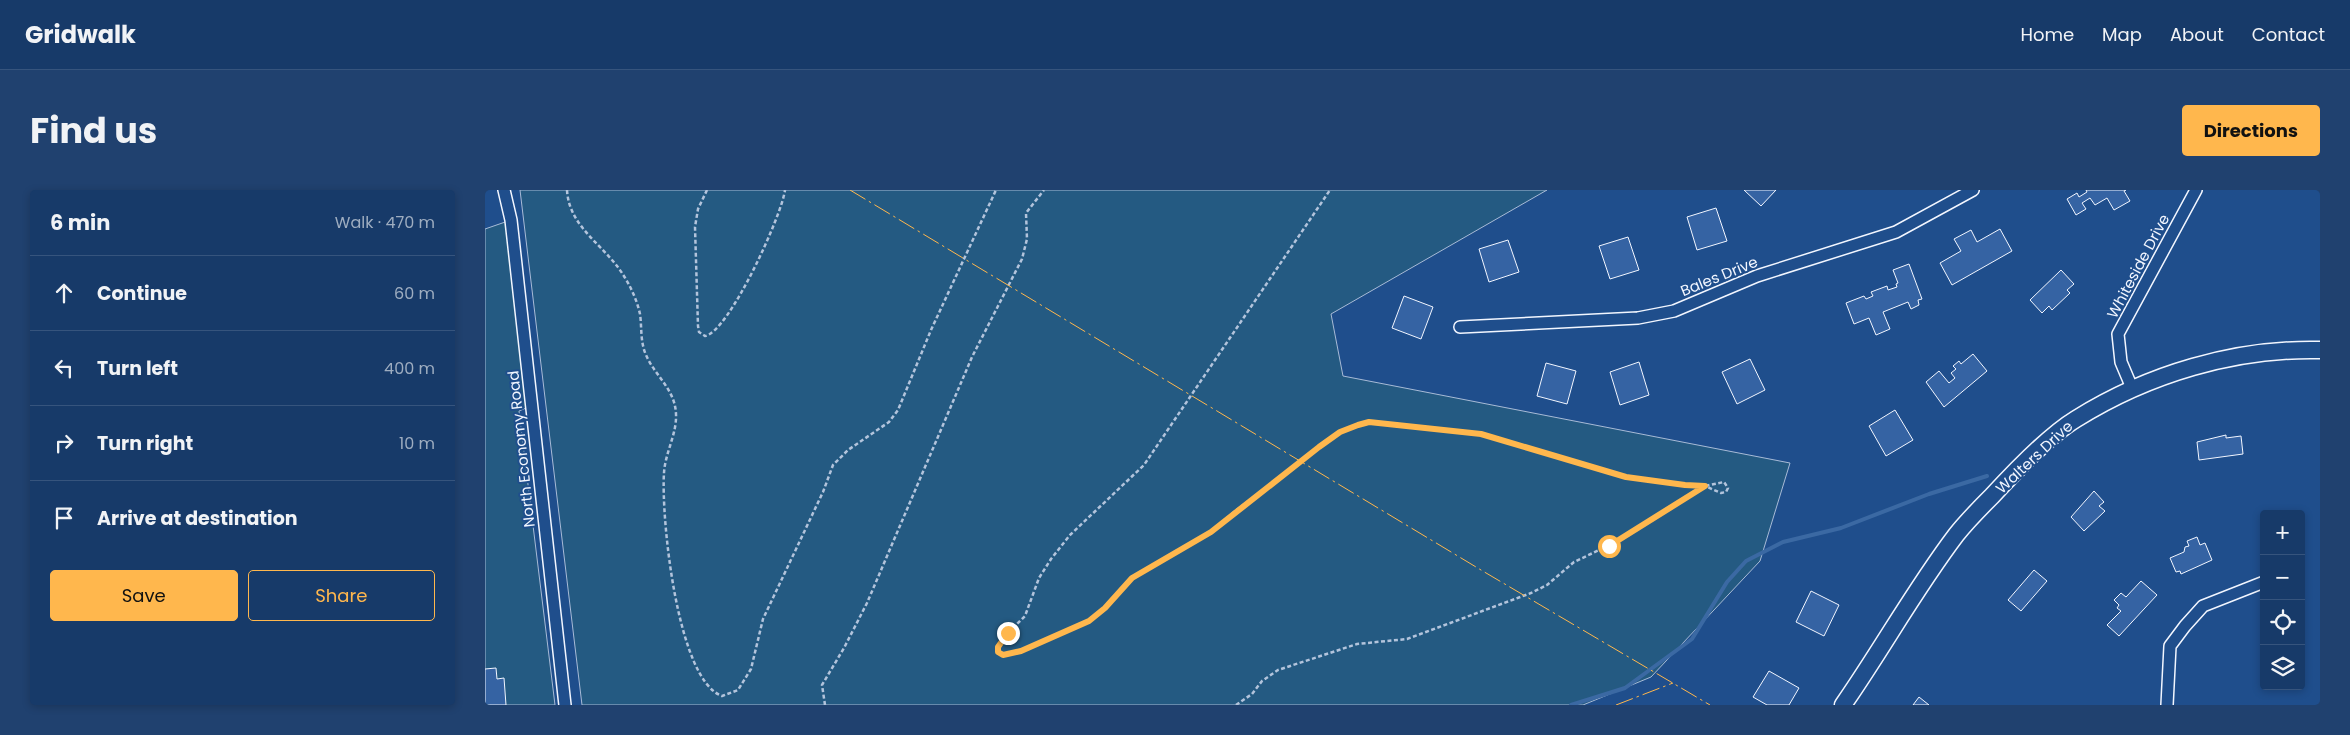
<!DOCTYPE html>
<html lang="en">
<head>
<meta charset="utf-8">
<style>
  body { margin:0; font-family:Poppins,sans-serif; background:#20416f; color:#f1f3f6 }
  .controls { position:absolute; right:15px; bottom:15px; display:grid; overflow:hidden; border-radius:5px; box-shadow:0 2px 8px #0003 }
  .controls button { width:45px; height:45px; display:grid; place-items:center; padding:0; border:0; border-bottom:1px solid #36547d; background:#173a69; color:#f1f3f6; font:25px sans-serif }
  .stop { position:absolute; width:15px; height:15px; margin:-11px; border:4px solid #ffb74d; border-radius:50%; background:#fff }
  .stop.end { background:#ffb74d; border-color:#fff; box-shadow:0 1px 5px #0008 }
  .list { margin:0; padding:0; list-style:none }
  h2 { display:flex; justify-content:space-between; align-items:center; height:65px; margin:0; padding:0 20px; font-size:21px }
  h2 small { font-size:16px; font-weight:400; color:#9eadc0 }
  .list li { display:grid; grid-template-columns:32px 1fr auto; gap:15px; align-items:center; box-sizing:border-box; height:75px; padding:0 20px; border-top:1px solid #36547d }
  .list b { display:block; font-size:19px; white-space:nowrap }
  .list em { font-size:16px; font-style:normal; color:#9eadc0 }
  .actions { display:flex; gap:10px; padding:15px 20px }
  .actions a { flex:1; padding:11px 0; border:1px solid #ffb74d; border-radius:5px; text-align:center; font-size:18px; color:#ffb74d }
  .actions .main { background:#ffb74d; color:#111 }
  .icon { flex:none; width:28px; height:28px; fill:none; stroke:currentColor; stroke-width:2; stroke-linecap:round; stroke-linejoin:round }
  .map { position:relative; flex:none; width:1835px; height:515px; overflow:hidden; border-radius:5px }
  header { display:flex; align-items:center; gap:30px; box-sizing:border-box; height:70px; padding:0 25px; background:#173a69; border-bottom:1px solid #36547d }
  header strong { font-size:24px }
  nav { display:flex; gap:28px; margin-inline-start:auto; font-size:18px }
  .intro { display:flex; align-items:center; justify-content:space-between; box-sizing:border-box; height:120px; padding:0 30px }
  h1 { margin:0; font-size:35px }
  .button { padding:12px 22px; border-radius:5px; background:#ffb74d; color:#111; font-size:18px; font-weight:700 }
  main { display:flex; gap:30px; padding:0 30px }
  aside { flex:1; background:#173a69; border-radius:5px; box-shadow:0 2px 8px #0003 }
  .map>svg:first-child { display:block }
  .green { fill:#245a82; stroke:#a8bbd7 }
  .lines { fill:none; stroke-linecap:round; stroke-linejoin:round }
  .stream { stroke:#3b69a3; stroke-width:4 }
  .building { fill:#3563a3; stroke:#f2f6ff }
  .street-casing { stroke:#f2f6ff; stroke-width:14 }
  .secondary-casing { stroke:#f2f6ff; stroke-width:19 }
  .path { stroke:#b3c4dc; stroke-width:2.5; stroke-dasharray:4 2.5; stroke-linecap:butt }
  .street { stroke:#1f4e8c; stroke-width:11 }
  .secondary { stroke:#1f4e8c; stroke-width:16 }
  .power { stroke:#ffb74d; stroke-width:1; stroke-dasharray:18 4 2.5 4; stroke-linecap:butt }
  .route { stroke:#ffb74d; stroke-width:6 }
  .labels { text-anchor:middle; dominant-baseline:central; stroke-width:4; stroke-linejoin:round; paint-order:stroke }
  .street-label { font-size:15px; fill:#f2f6ff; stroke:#1f4e8c }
</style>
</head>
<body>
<header>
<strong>Gridwalk</strong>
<nav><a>Home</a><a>Map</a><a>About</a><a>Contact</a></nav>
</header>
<div class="intro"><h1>Find us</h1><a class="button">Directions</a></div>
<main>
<aside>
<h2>6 min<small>Walk · 470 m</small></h2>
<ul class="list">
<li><svg class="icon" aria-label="ahead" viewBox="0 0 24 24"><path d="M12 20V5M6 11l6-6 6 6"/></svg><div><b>Continue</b></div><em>60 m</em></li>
<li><svg class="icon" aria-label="left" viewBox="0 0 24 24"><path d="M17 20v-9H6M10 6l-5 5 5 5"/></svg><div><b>Turn left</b></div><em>400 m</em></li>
<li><svg class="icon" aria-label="right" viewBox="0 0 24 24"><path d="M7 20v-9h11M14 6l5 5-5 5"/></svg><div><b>Turn right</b></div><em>10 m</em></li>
<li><svg class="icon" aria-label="arrive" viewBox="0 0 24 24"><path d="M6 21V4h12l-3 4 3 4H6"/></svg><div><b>Arrive at destination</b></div></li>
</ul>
<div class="actions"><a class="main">Save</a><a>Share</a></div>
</aside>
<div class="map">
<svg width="1835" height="515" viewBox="0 0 1835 515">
  <rect width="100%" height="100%" fill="#1f4e8c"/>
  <g class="green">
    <path d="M35 0H1062L846 124 858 186 1305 273 1275 371 1166 487 1098 515H97Z"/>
    <path d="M26 30 46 216 34 221 70 515H0V39Z"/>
  </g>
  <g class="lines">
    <path class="stream" d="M1086 515 1140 498 1207 449 1242 392 1261 371 1298 352 1356 338 1444 304 1502 286"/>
  </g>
  <g class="building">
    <path d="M1259 0H1291L1276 16Z"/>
    <path d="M1601 0H1641L1639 1 1645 11 1629 20 1622 8 1610 15 1605 8 1597 13 1601 19 1591 25 1582 9 1592 3 1594 7 1602 2Z"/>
    <path d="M1231 18 1242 51 1212 60 1202 27Z"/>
    <path d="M1515 39 1527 61 1467 95 1455 73 1476 61 1469 49 1486 40 1492 52Z"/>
    <path d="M1143 47 1154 80 1125 89 1114 56Z"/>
    <path d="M1023 50 1034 82 1004 92 994 59Z"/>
    <path d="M1424 74 1437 109 1433 110 1434 115 1426 119 1423 112 1398 122 1405 139 1391 145 1384 128 1369 134 1361 113 1379 106 1381 109 1388 106 1386 102 1402 96 1403 100 1412 97 1411 94 1413 93 1408 80Z"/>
    <path d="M1576 80 1589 94 1582 100 1585 103 1567 120 1564 116 1557 123 1545 110Z"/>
    <path d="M919 106 948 117 936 149 907 138Z"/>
    <path d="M1488 164 1502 181 1459 217 1441 192 1454 181 1464 193 1470 188 1466 183 1471 179 1468 176 1474 171 1476 174Z"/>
    <path d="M1265 169 1280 200 1252 214 1237 182Z"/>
    <path d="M1154 172 1164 205 1135 215 1125 182Z"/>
    <path d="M1061 173 1091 181 1082 214 1052 206Z"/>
    <path d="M1410 220 1428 250 1401 266 1384 236Z"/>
    <path d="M1741 245V248L1756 246 1758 264 1714 270 1712 252Z"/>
    <path d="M1609 301 1619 312 1614 316 1620 321 1599 341 1586 327Z"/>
    <path d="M1712 347 1715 355 1720 353 1727 370 1696 384 1695 381 1691 382 1685 368 1699 362 1700 357 1704 356 1702 351Z"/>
    <path d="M1549 380 1562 391 1536 421 1523 410Z"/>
    <path d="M1656 391 1672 405 1634 446 1622 435 1636 421 1632 418 1634 415 1629 410 1636 403 1641 407Z"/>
    <path d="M1326 401 1354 415 1339 446 1311 432Z"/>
    <path d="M11 478 12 489 19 488 21 515H0V479Z"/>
    <path d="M1284 481 1314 498 1304 515H1282L1268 507Z"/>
    <path d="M1434 507 1444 515H1428Z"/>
  </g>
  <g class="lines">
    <defs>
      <g id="street">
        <path d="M19 0 26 30 80 515"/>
        <path d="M975 137 1153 128 1189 121 1272 86 1411 42 1488 0"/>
        <path d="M1647 198 1636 172 1633 144 1711 0"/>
        <path d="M1682 515 1685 456 1700 436 1718 416 1779 392"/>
      </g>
      <path id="secondary" d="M1358 515C1397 459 1430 399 1471 345 1482 331 1495 318 1507 306 1530 281 1563 246 1591 229 1663 184 1750 158 1835 160"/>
    </defs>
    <use href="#street" class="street-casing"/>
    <use href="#secondary" class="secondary-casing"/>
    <g class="path">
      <path d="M82 0C84 37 118 54 137 83 145 95 152 110 155 124 157 138 155 151 161 165 170 186 190 199 191 224 192 244 180 263 179 283 176 327 192 490 237 506L253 500 266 479 278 429 338 302 348 275 363 260 404 232 413 220 446 140 511 0"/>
      <path d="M222 0 213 19 210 37 213 136 214 142 220 146C244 142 297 25 300 0"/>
      <path d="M340 515 337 495 359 458 382 413 487 167 537 69 542 49 541 23 559 0"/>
      <path d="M751 515 767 504 777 491 793 480 872 454 922 449 1046 403 1062 395 1089 372 1133 351 1220 296 1239 292 1243 298 1241 302 1236 303 1220 296 1200 295 1141 287 996 244 884 232 855 242 749 322 726 342 647 388 620 418 604 431 536 461 522 465 515 464 512 460 518 448 540 426 554 388 566 369 585 345 659 275 845 0"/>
    </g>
    <use href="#street" class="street"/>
    <use href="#secondary" class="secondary"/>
    <g class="power">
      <path d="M365 0 996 380 1225 515"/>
      <path d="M1131 515 1188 493"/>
    </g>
  </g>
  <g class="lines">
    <path class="route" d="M523 443 513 457V462L518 465 536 461 604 431 620 418 647 388 726 342 834 257 855 242 873 235 884 232 996 244 1141 287 1200 295 1220 296 1124 356"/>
  </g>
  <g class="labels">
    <g class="street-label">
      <text transform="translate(1653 76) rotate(-62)">Whiteside Drive</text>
      <text transform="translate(1234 86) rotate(-22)">Bales Drive</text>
      <text transform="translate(36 259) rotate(-96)">North Economy Road</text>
      <text transform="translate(1549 267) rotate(-43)">Walters Drive</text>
    </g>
  </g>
</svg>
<div class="controls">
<button>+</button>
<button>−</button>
<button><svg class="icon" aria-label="locate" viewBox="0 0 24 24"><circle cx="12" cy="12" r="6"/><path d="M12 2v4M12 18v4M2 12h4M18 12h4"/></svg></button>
<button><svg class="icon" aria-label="layers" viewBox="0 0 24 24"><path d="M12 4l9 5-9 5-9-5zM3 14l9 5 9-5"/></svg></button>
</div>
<div class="stop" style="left:1124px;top:356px"></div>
<div class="stop end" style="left:523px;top:443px"></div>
</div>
</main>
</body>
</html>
